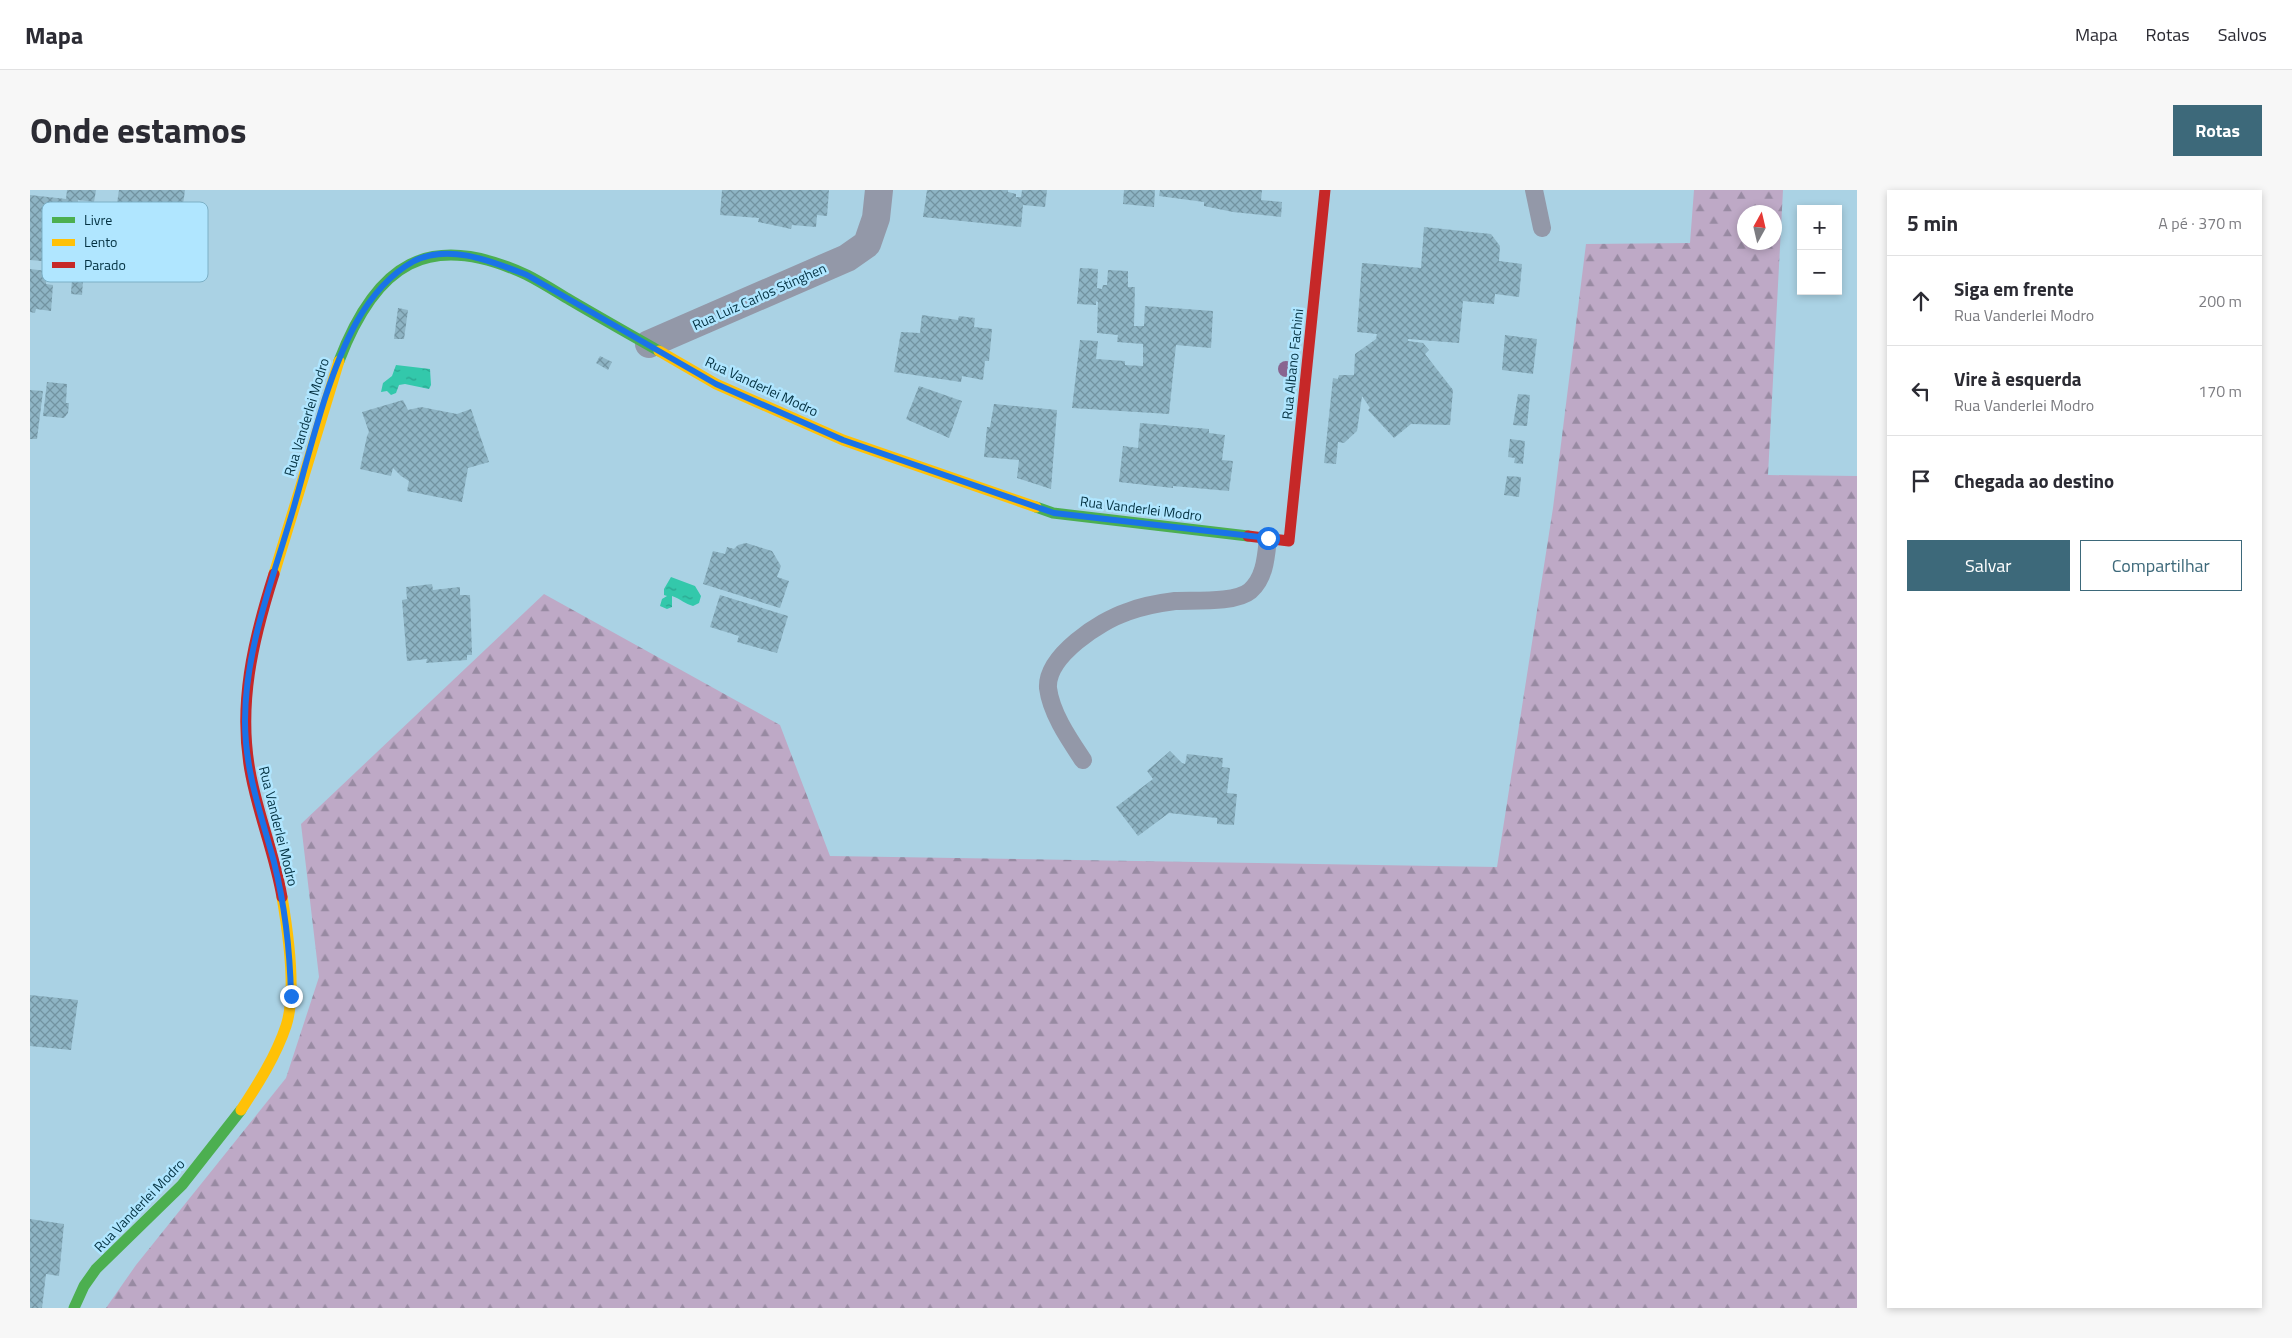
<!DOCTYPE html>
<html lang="pt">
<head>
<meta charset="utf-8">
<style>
  body { margin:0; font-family:"Titillium Web",sans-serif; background:#f7f7f7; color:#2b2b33 }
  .controls { position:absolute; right:15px; top:15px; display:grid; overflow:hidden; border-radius:0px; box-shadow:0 2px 8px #0003 }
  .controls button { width:45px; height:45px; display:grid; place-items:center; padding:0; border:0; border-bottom:1px solid #e1e1e2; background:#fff; color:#2b2b33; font:25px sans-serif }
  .compass { position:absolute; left:1707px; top:15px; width:45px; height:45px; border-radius:50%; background:#fff; box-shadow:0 2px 8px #0003; rotate:8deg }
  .stop { position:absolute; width:15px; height:15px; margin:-11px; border:4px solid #1a73e8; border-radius:50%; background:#fff }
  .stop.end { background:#1a73e8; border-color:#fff; box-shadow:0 1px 5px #0008 }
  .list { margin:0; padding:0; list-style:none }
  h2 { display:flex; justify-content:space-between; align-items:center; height:65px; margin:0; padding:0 20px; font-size:21px }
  h2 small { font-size:16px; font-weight:400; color:#7c7c81 }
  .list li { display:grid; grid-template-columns:32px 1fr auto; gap:15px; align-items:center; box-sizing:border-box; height:90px; padding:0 20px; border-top:1px solid #e1e1e2 }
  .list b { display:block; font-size:19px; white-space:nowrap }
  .list p { margin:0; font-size:16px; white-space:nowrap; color:#7c7c81 }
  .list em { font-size:16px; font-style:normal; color:#7c7c81 }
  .actions { display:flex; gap:10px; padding:15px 20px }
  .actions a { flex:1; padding:11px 0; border:1px solid #3d697a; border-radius:0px; text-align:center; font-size:18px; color:#3d697a }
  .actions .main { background:#3d697a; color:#fff }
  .icon { flex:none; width:28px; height:28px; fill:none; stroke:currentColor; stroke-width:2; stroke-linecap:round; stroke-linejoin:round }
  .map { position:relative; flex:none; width:1827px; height:1118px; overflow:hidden; border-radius:0px }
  header { display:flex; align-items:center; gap:30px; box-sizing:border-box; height:70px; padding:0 25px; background:#fff; border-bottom:1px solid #e1e1e2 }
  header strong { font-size:24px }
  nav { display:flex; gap:28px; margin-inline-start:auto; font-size:18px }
  .intro { display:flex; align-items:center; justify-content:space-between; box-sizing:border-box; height:120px; padding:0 30px }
  h1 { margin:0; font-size:35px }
  .button { padding:12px 22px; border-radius:0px; background:#3d697a; color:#fff; font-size:18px; font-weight:700 }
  main { display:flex; gap:30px; padding:0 30px }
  aside { flex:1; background:#fff; border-radius:0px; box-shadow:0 2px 8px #0003 }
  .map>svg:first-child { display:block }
  .forest { fill:url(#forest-firs); fill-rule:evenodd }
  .water { fill:url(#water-ripples) }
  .building { fill:url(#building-cross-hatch) }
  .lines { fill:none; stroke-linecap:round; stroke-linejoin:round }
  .lane { stroke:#9398a8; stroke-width:18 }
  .street { stroke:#9398a8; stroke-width:28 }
  .fast { stroke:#4caf50; stroke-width:11 }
  .slow { stroke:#ffc107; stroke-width:11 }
  .jam { stroke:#c62828; stroke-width:11 }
  .tree { fill:#896590 }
  .route { stroke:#1a73e8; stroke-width:6 }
  .labels { text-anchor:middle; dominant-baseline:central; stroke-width:5; stroke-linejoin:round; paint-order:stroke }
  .street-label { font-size:14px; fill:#033141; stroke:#b0e6ff }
  .key { fill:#b0e6ff; stroke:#7cb0c6; stroke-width:1 }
  .key-label { font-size:14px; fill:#033141 }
</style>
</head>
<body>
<header>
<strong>Mapa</strong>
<nav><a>Mapa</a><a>Rotas</a><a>Salvos</a></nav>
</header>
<div class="intro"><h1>Onde estamos</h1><a class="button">Rotas</a></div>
<main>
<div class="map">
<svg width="1827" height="1118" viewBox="0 0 1827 1118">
  <defs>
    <pattern id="forest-firs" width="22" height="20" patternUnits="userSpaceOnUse" patternTransform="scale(1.25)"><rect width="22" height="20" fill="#bea9c6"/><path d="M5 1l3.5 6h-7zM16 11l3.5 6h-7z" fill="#988aa2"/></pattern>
    <pattern id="water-ripples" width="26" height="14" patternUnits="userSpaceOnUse" patternTransform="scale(1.25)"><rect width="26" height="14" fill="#33c8ab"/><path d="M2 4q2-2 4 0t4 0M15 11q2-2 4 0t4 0" fill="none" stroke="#29a38d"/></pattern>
    <pattern id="building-cross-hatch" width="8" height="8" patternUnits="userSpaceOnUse" patternTransform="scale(1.25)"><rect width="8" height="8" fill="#8eb4c4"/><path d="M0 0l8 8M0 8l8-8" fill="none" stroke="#7293a1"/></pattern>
  </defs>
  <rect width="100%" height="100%" fill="#aad2e4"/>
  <path class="forest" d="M1664 0H1753L1738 285 1827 286V1118H76L106 1075 256 888 289 787 271 634 514 404 750 535 800 666 1467 677 1523 318 1556 54 1660 53ZM1714 22H1744V52H1714Z"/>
  <g class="water">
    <path d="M366 175 400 179 401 195 399 199 375 194 369 195 366 203 361 205 357 201 351 202 353 193 362 186Z"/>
    <path d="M641 387 665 396 671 406 669 413 663 416C655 414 651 409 642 406V417L637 419 630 416 632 409 637 406 634 405V399Z"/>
  </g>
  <g class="building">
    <path d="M37 0H66L64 12 48 10 46 27 31 25 29 30 56 33 52 72 23 68 22 72 0 70V5L36 9Z"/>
    <path d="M89 0H155L152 22 143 20 141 39 84 33Z"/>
    <path d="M692 0H799L797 26 787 25 786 37 762 35 761 39 728 32 729 28 690 25Z"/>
    <path d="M897 0H978V2L986 4V7H991L992 0H1017L1015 17 993 15 991 37 893 27Z"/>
    <path d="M1094 0H1125L1124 17 1093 14Z"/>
    <path d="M1130 0H1232L1231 10 1252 12 1251 27 1203 22 1174 16V12L1129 6Z"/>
    <path d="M1394 37 1461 44 1470 56 1469 71 1492 74 1489 107 1465 104 1464 114 1433 111 1429 153 1378 149V151L1393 153 1399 160 1395 164 1423 200 1420 235 1381 234 1364 248 1338 220 1340 218 1332 206 1327 241 1314 253 1308 252 1306 274 1294 273 1303 188 1308 189 1309 185H1324L1325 164 1346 149 1347 144 1327 142 1332 73 1391 78Z"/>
    <path d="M29 73 54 76 52 105 41 104 42 88 27 87Z"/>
    <path d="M1050 78 1068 79 1067 98 1072 99 1073 95H1077L1078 80 1098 81V97H1105L1104 136H1114L1115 116 1183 121 1181 158 1146 155 1139 224 1042 218 1050 150 1068 151 1066 169 1095 171V175L1113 176V154L1087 152 1088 145 1067 143 1068 112 1066 111V115L1047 114Z"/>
    <path d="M0 79 17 81 16 94 23 95 21 121 6 119 5 123 0 122Z"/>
    <path d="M368 118 378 120 374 149H364Z"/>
    <path d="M892 125 928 130 929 126 945 128 944 137 962 139 959 171H955L953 190 932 186 931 192 864 182 871 142 890 143Z"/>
    <path d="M1475 145 1507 149 1503 184 1472 180Z"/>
    <path d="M570 166 582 172 578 180 566 173Z"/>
    <path d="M17 192 37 194 36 213H39L38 223 34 228 13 226Z"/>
    <path d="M889 196 932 211 919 248 876 229Z"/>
    <path d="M0 200 13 201 7 249H0Z"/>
    <path d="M1488 204 1500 205 1497 236 1483 235Z"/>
    <path d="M373 210 378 220 391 217 427 224 441 219 459 272 438 278 432 312 377 301 379 291 371 286 363 278 361 286 330 279 337 246 339 242 332 222Z"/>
    <path d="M964 214 1027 220 1021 299 987 288 989 270 954 267 957 237H960Z"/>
    <path d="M1110 233 1179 239V243L1195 245 1192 270 1203 271 1199 301 1143 296V298L1089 292 1093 256 1108 258Z"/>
    <path d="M1480 249 1495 251 1493 274 1484 273 1485 268 1478 267Z"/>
    <path d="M1477 286 1491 287 1489 307 1474 305Z"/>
    <path d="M716 353 742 361 751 376 747 387 759 391 750 418 673 394 683 361 695 364 697 357 704 359 708 355Z"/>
    <path d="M402 394 403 400 430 397V405H440L442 465H437V470L396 473 397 469 377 471 372 410 377 409 376 397Z"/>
    <path d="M690 405 758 426 747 463 707 452 709 446 680 437Z"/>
    <path d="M1140 561 1152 573 1155 574 1157 564 1193 568 1192 577 1200 578 1197 603 1207 604 1204 635 1187 634V628L1139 623 1108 646 1086 617 1123 589 1117 581Z"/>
    <path d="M0 805 48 810 41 860 0 856Z"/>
    <path d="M0 1029 34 1034 29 1086 16 1084 12 1118H0Z"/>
  </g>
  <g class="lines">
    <g class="lane">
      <path d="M1504 0 1512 38"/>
      <path d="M1053 570C1039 549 1021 523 1018 498 1016 466 1070 431 1097 422 1112 416 1129 413 1145 411 1164 410 1206 413 1220 401 1235 388 1236 367 1238 348"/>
    </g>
    <path class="street" d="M619 154 817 68 837 54 846 28 849 0"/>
    <g class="fast">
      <path d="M309 171C346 74 398 39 497 85 511 92 525 101 540 110 569 127 599 144 629 161"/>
      <path d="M1006 317 1023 323 1218 346"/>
      <path d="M44 1118 54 1096 66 1079 152 995 211 920"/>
    </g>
    <g class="slow">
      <path d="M629 161 686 194 813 250 1006 317"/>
      <path d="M244 384 309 171"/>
      <path d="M211 920C228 894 246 866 256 836 267 803 258 742 252 707"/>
    </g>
    <g class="jam">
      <path d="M1218 346 1259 351 1295 0"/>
      <path d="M244 384C223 450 207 516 221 586 229 627 245 666 252 707"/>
    </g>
  </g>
  <circle class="tree" cx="1256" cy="179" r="8"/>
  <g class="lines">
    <path class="route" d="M261 806C260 760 255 716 244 672 231 624 215 581 215 531 215 459 243 389 263 320 280 261 297 186 326 133 340 108 359 85 384 71 420 53 463 72 497 85L686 194 813 250 1024 323 1238 348"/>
  </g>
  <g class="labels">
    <g class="street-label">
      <text transform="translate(729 106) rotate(-24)">Rua Luiz Carlos Stinghen</text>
      <text transform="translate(1262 174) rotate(-84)">Rua Albano Fachini</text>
      <text transform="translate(732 196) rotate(25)">Rua Vanderlei Modro</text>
      <text transform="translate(276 227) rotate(-73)">Rua Vanderlei Modro</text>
      <text transform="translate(1111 318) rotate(7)">Rua Vanderlei Modro</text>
      <text transform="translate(249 636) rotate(76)">Rua Vanderlei Modro</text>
      <text transform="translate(109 1015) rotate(-46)">Rua Vanderlei Modro</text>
    </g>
  </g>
  <rect x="12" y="12" width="166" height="80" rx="8" class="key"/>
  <rect x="22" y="27" width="23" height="6" fill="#4caf50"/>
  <rect x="22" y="49" width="23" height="7" fill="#ffc107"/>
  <rect x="22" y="72" width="23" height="6" fill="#c62828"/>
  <g class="key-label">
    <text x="54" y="35">Livre</text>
    <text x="54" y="57">Lento</text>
    <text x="54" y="80">Parado</text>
  </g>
</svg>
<div class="controls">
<button>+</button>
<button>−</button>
</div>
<svg class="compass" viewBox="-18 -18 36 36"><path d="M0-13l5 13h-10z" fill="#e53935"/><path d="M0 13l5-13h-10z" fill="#7c7c81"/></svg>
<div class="stop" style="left:1238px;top:348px"></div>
<div class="stop end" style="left:261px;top:806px"></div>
</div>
<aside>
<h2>5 min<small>A pé · 370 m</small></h2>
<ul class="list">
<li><svg class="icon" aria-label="ahead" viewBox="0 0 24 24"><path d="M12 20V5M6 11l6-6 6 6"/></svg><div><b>Siga em frente</b><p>Rua Vanderlei Modro</p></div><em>200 m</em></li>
<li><svg class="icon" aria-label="left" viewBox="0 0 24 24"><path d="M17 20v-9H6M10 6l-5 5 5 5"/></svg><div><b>Vire à esquerda</b><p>Rua Vanderlei Modro</p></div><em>170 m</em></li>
<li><svg class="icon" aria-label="arrive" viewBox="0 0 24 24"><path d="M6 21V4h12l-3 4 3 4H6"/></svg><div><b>Chegada ao destino</b></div></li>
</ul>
<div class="actions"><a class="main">Salvar</a><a>Compartilhar</a></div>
</aside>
</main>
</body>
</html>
